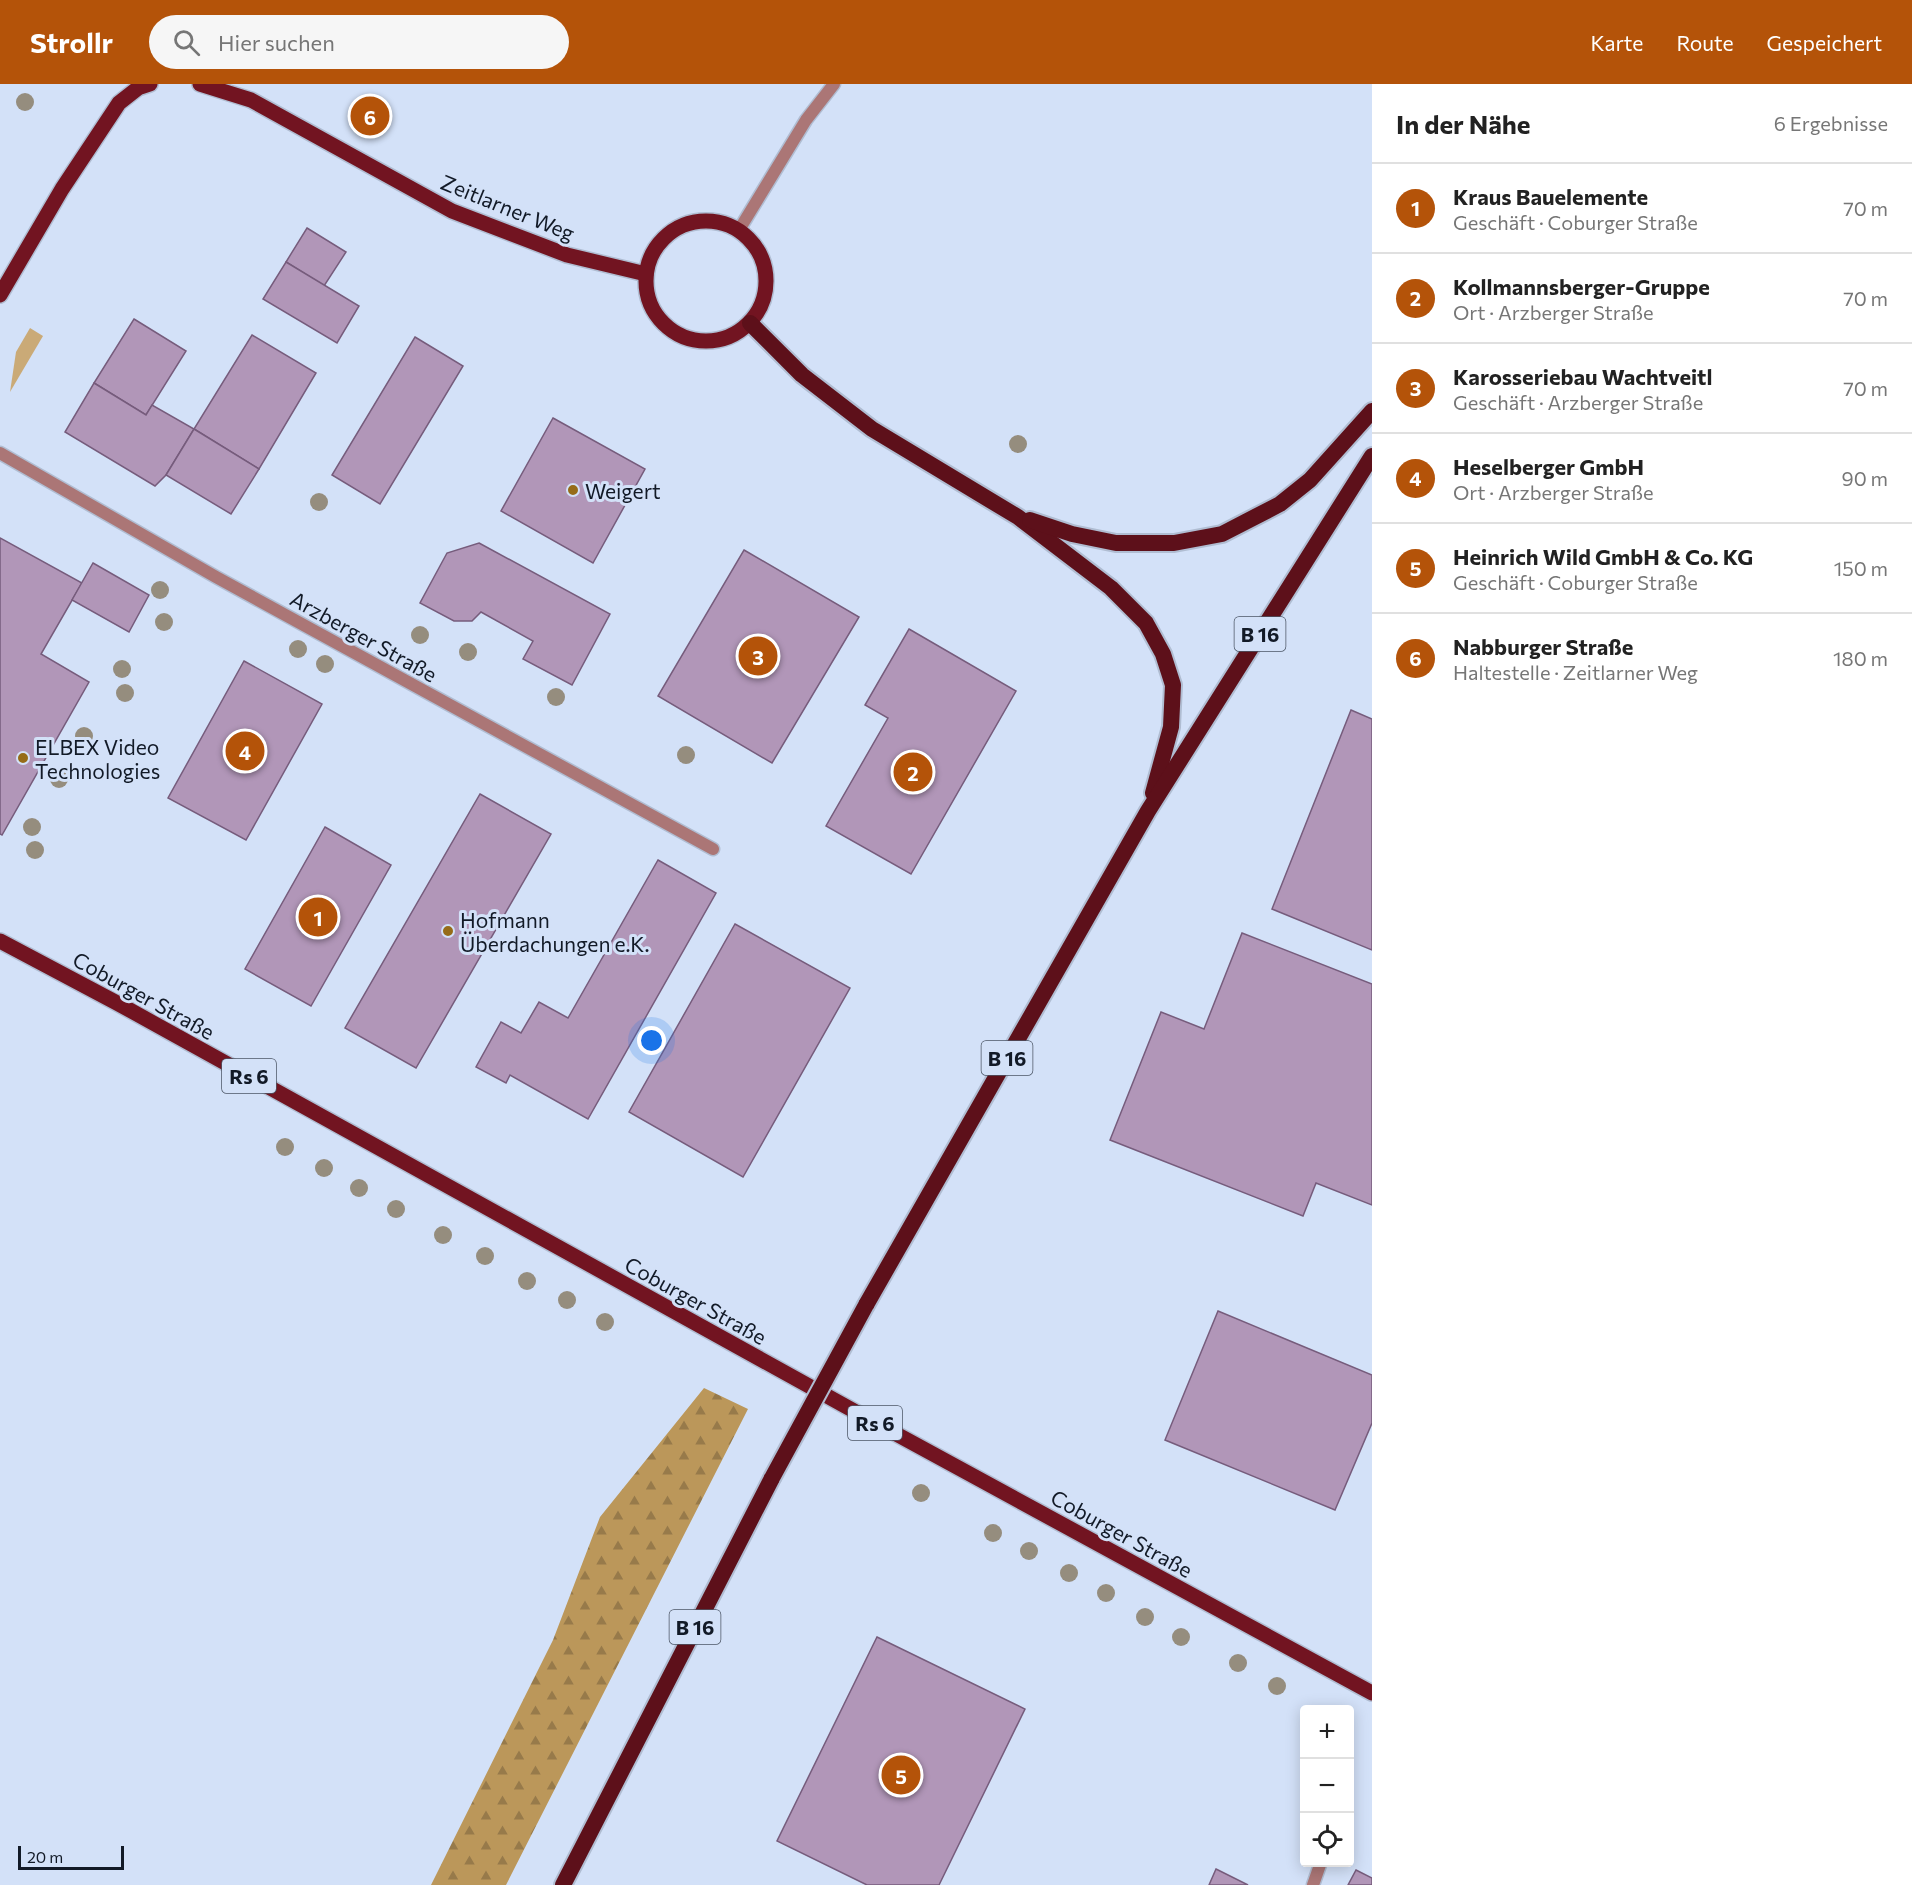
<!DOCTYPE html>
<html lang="de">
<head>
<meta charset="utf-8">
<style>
  body { margin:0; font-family:Commissioner,sans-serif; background:#f6f6f6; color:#222 }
  .controls { position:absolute; right:18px; bottom:18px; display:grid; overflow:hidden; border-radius:6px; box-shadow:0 3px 15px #0003 }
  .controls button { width:54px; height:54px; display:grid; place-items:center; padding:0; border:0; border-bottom:2px solid #e0e0e0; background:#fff; color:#222; font:30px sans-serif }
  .scale { position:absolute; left:18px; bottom:15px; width:106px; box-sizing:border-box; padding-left:6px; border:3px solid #121a27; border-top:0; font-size:16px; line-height:21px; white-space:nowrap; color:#121a27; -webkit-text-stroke:4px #d3e1f8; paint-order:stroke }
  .you { position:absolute; left:652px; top:957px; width:21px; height:21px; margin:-15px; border:4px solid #fff; border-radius:50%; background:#1a73e8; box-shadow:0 0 0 9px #1a73e833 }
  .badge { display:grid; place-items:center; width:39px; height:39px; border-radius:50%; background:#b45309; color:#fff; font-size:20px; font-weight:700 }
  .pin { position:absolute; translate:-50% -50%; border:3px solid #fff; box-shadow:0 2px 6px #0006 }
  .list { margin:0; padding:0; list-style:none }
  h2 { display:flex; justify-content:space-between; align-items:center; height:78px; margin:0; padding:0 24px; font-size:26px }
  h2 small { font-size:20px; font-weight:400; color:#767676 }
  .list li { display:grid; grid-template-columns:39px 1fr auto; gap:18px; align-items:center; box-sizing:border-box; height:90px; padding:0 24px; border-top:2px solid #e0e0e0 }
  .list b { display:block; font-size:22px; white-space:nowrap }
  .list p { margin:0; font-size:20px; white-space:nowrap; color:#767676 }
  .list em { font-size:20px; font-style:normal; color:#767676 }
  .icon { flex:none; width:33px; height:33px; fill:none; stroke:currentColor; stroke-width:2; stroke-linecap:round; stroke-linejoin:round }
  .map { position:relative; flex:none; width:1372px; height:1801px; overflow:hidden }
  header { display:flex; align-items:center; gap:36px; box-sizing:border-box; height:84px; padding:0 30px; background:#b45309; color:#fff }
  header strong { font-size:28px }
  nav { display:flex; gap:33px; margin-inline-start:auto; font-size:21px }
  .search { width:420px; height:54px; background:#f6f6f6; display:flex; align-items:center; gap:15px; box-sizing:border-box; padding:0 21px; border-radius:33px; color:#767676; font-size:22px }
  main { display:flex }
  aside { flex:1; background:#fff }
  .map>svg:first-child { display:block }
  .grass { fill:#caaa77 }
  .forest { fill:url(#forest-firs) }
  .building { fill:#b196b8; stroke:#765c7c; stroke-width:1.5 }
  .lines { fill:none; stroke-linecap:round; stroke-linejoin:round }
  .service-casing { stroke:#b0bdd2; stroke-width:15 }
  .minor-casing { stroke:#b0bdd2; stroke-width:15 }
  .primary-casing { stroke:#b0bdd2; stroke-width:18 }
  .trunk-casing { stroke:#b0bdd2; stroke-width:20 }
  .service { stroke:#ab7676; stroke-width:12 }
  .minor { stroke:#ab7676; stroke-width:12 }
  .primary { stroke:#721421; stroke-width:15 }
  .trunk { stroke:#5d101a; stroke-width:16 }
  .trunk-bridge-casing { stroke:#b0bdd2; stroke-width:20; stroke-linecap:butt }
  .trunk-bridge { stroke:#5d101a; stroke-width:16 }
  .tree { fill:#958d7e }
  .poi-dot { fill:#966c18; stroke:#d3e1f8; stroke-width:2 }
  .labels { text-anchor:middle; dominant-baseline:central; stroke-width:6; stroke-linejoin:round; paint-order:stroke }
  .shield { fill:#d3e1f8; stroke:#4c5666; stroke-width:1.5 }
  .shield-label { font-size:20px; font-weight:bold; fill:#121a27 }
  .street-label { font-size:21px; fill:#121a27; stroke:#d3e1f8 }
  .poi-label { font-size:21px; fill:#121a27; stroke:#d3e1f8; text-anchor:start }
</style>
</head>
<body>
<header>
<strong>Strollr</strong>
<div class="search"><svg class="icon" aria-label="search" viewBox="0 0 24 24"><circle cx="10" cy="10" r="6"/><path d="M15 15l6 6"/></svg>Hier suchen</div>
<nav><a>Karte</a><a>Route</a><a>Gespeichert</a></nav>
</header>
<main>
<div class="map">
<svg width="1372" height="1801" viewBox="0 0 1372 1801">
  <defs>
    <pattern id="forest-firs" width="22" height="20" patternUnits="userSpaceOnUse" patternTransform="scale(1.5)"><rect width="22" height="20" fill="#bb975a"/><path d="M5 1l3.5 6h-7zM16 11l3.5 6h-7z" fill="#977a4a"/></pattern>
  </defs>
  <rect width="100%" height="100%" fill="#d3e1f8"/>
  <path class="grass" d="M30 244 43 252 10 308 16 268Z"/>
  <path class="forest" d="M704 1304 748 1325 506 1801H431L553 1556 600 1433Z"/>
  <g class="building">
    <path d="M307 144 346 168 324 202 286 178Z"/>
    <path d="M286 178 359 222 337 259 263 215Z"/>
    <path d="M134 235 186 267 146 331 94 299Z"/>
    <path d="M252 251 316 289 259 385 194 345Z"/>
    <path d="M415 253 463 282 380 420 332 391Z"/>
    <path d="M94 299 146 331 152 321 194 345 166 391 155 402 65 348Z"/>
    <path d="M553 334 645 385 593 479 501 427Z"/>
    <path d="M194 345 259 385 231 430 166 391Z"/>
    <path d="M0 454 82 499 41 570 89 598 2 751 0 750Z"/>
    <path d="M479 459 610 530 572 601 523 575 533 557 481 528 472 537H454L420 519 447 469Z"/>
    <path d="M744 466 859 533 772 679 658 612Z"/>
    <path d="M93 479 149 511 129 548 72 516Z"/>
    <path d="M909 545 1016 607 911 790 826 742 888 634 865 621Z"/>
    <path d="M244 577 322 620 246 756 168 714Z"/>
    <path d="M1351 626 1372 635V866L1272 825Z"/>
    <path d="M480 710 551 750 416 984 345 944Z"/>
    <path d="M325 743 391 781 311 922 245 885Z"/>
    <path d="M658 776 716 809 588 1035 510 991 506 999 476 983 501 938 521 949 539 918 568 934Z"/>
    <path d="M735 840 850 904 743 1093 629 1028Z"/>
    <path d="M1242 849 1372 900V1121L1316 1099 1303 1132 1110 1056 1161 928 1204 945Z"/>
    <path d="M1218 1227 1372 1291V1339L1335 1426 1165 1356Z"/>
    <path d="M877 1553 1025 1625 939 1801H867L777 1757Z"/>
    <path d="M1216 1785 1248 1801H1209Z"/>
    <path d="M1356 1786 1372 1794V1801H1348Z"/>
  </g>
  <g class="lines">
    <defs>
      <path id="service" d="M1313 1801 1321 1778"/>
      <g id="minor">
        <path d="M739 146 806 36 834 0"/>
        <path d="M0 369 216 493 713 765"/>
      </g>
      <g id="primary">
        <path d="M200 0 251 16 452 127 567 171 646 190"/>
        <circle cx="706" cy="197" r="60"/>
        <path d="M0 211 62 105 119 19 138 4 150 0"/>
        <path d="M0 857 117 919 865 1333 1372 1609"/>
      </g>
      <g id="trunk">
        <path d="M750 239 802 291 872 345 1018 433 1111 504 1146 539 1163 570 1173 601 1171 643 1153 709"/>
        <path d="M1030 436 1072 450 1116 459H1174L1222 450 1280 420 1310 396 1372 327"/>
        <path d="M866 1221 1148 727 1372 372"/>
        <path d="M563 1801 772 1394"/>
      </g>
    </defs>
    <use href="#service" class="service-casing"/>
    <use href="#minor" class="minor-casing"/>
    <use href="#primary" class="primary-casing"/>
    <use href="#trunk" class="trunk-casing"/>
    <use href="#service" class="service"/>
    <use href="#minor" class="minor"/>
    <use href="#primary" class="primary"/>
    <use href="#trunk" class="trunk"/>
    <defs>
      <path id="trunk-bridge" d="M772 1394 866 1221"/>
    </defs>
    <use href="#trunk-bridge" class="trunk-bridge-casing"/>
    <use href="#trunk-bridge" class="trunk-bridge"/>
  </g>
  <g class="tree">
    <circle cx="25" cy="18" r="9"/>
    <circle cx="1018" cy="360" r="9"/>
    <circle cx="319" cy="418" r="9"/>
    <circle cx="160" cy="506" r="9"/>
    <circle cx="164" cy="538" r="9"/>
    <circle cx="420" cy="551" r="9"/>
    <circle cx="298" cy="565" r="9"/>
    <circle cx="468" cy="568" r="9"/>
    <circle cx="325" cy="580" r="9"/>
    <circle cx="122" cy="585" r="9"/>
    <circle cx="125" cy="609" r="9"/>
    <circle cx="556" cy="613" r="9"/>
    <circle cx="84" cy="652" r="9"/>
    <circle cx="686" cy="671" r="9"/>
    <circle cx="59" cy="695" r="9"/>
    <circle cx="32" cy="743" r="9"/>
    <circle cx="35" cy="766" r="9"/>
    <circle cx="285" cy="1063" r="9"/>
    <circle cx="324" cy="1084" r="9"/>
    <circle cx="359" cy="1104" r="9"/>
    <circle cx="396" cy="1125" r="9"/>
    <circle cx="443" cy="1151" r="9"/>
    <circle cx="485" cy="1172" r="9"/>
    <circle cx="527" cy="1197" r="9"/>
    <circle cx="567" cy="1216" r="9"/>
    <circle cx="605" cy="1238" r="9"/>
    <circle cx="921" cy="1409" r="9"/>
    <circle cx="993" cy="1449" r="9"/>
    <circle cx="1029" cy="1467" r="9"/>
    <circle cx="1069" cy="1489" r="9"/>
    <circle cx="1106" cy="1509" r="9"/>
    <circle cx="1145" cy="1533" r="9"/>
    <circle cx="1181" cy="1553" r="9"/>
    <circle cx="1238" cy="1579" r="9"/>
    <circle cx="1277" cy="1602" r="9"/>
  </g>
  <g class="poi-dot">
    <circle cx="573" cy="406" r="6"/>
    <circle cx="23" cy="674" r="6"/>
    <circle cx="448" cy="847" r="6"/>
  </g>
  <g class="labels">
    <g class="shield">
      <rect x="1234.5" y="533" width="51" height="34" rx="4.5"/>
      <rect x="981.5" y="957" width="51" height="34" rx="4.5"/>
      <rect x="222" y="975" width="54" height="34" rx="4.5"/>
      <rect x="848" y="1322" width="54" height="34" rx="4.5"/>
      <rect x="669.5" y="1526" width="51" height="34" rx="4.5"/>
    </g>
    <g class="shield-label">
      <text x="1260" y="550">B 16</text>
      <text x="1007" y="974">B 16</text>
      <text x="249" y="992">Rs 6</text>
      <text x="875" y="1339">Rs 6</text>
      <text x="695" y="1543">B 16</text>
    </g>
    <g class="street-label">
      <text transform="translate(508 123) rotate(22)">Zeitlarner Weg</text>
      <text transform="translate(364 552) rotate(29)">Arzberger Straße</text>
      <text transform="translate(144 911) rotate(29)">Coburger Straße</text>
      <text transform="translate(696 1216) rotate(29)">Coburger Straße</text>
      <text transform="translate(1122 1449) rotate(29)">Coburger Straße</text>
    </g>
    <g class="poi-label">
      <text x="585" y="406">Weigert</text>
      <text x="35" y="662">ELBEX Video<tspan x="35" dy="24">Technologies</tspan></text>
      <text x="460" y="835">Hofmann<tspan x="460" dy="24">Überdachungen e.K.</tspan></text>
    </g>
  </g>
</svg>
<div class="controls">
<button>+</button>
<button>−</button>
<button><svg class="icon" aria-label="locate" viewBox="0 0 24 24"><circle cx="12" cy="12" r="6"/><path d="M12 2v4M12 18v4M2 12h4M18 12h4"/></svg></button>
</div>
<div class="scale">20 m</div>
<div class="you"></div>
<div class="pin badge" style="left:318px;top:833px">1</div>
<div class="pin badge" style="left:913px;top:688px">2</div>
<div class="pin badge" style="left:758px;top:572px">3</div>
<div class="pin badge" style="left:245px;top:667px">4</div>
<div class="pin badge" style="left:901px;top:1691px">5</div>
<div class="pin badge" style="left:370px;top:32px">6</div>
</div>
<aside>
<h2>In der Nähe<small>6 Ergebnisse</small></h2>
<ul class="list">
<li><span class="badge">1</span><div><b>Kraus Bauelemente</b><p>Geschäft · Coburger Straße</p></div><em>70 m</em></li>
<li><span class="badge">2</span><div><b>Kollmannsberger-Gruppe</b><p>Ort · Arzberger Straße</p></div><em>70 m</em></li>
<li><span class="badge">3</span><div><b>Karosseriebau Wachtveitl</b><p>Geschäft · Arzberger Straße</p></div><em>70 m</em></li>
<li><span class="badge">4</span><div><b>Heselberger GmbH</b><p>Ort · Arzberger Straße</p></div><em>90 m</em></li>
<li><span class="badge">5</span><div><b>Heinrich Wild GmbH &amp; Co. KG</b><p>Geschäft · Coburger Straße</p></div><em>150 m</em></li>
<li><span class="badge">6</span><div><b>Nabburger Straße</b><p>Haltestelle · Zeitlarner Weg</p></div><em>180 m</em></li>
</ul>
</aside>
</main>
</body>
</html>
